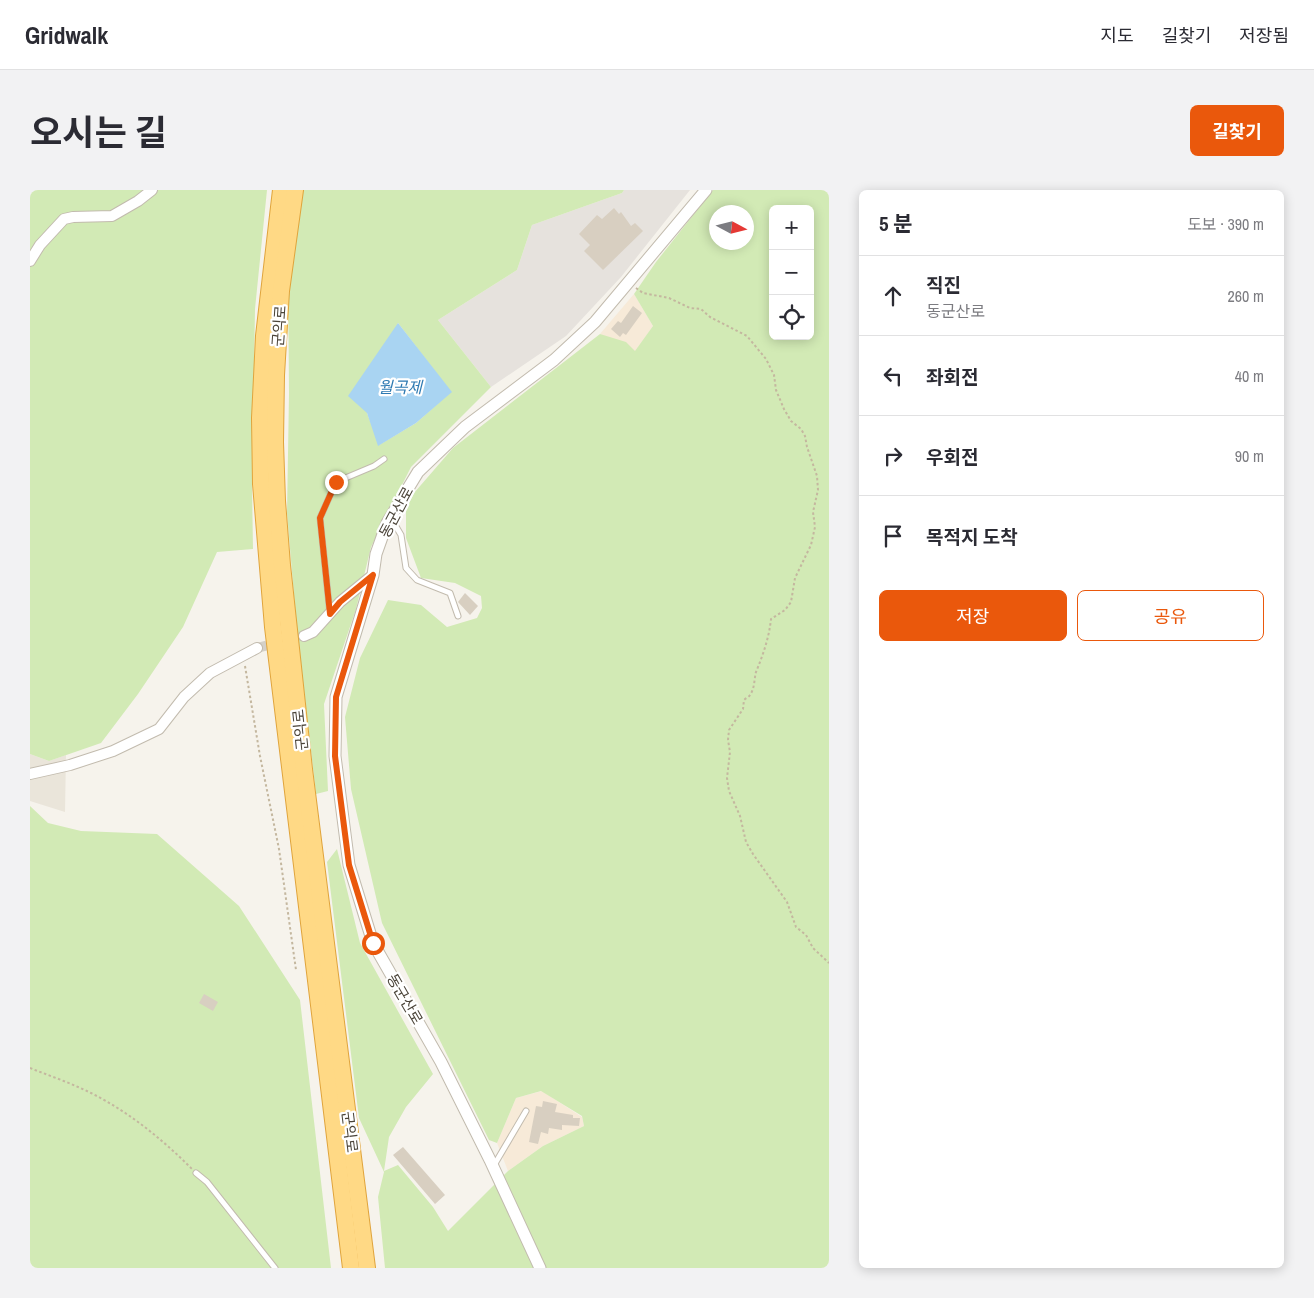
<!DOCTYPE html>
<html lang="ko">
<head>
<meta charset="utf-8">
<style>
  body { margin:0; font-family:"Archivo Narrow","Noto Sans KR",sans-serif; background:#f2f2f3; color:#2b2b33 }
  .controls { position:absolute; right:15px; top:15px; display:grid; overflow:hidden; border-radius:8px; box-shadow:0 2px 12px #0003 }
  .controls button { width:45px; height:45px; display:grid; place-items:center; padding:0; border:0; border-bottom:1px solid #e1e1e2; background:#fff; color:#2b2b33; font:25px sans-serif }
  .compass { position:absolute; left:679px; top:15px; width:45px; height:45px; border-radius:50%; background:#fff; box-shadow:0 2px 12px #0003; rotate:97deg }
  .stop { position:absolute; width:15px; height:15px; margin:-11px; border:4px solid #ea580c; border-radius:50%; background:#fff }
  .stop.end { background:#ea580c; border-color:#fff; box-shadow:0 1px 5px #0008 }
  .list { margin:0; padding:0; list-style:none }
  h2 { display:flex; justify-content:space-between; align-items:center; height:65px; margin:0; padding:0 20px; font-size:21px }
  h2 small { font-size:16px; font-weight:400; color:#7c7c81 }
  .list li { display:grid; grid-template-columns:32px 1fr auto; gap:15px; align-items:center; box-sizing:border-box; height:80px; padding:0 20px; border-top:1px solid #e1e1e2 }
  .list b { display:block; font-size:19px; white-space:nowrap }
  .list p { margin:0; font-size:16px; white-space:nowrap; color:#7c7c81 }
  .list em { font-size:16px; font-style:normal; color:#7c7c81 }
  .actions { display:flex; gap:10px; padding:15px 20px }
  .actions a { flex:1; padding:11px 0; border:1px solid #ea580c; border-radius:8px; text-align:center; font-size:18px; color:#ea580c }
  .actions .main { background:#ea580c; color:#fff }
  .icon { flex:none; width:28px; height:28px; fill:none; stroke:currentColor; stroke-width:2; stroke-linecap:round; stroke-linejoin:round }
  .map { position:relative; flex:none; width:799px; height:1078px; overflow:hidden; border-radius:8px }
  header { display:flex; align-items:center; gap:30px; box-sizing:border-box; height:70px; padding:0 25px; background:#fff; border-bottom:1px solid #e1e1e2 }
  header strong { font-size:24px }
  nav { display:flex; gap:28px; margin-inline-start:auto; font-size:18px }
  .intro { display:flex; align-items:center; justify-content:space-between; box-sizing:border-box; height:120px; padding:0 30px }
  h1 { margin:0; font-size:35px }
  .button { padding:12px 22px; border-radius:8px; background:#ea580c; color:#fff; font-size:18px; font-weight:700 }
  main { display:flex; gap:30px; padding:0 30px }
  aside { flex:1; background:#fff; border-radius:8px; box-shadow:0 2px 12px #0003 }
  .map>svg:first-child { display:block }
  .residential { fill:#eae5da }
  .commercial { fill:#f7ead8 }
  .industrial { fill:#e6e2dd }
  .green { fill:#d2eab5; fill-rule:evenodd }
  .water { fill:#a9d4f2 }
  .building { fill:#d8cfc1 }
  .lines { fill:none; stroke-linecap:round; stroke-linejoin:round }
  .minor-tunnel { stroke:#d4d0c8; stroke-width:10; stroke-dasharray:10 5; stroke-linecap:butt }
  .service-casing { stroke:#c2bbae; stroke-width:7 }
  .minor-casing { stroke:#c2bbae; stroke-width:12 }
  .tertiary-casing { stroke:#c2bbae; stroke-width:13 }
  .trunk-casing { stroke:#e0a43c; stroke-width:18 }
  .path { stroke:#c4b79f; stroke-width:2; stroke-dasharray:2.5 2.5; stroke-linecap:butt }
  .service { stroke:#fff; stroke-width:5 }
  .minor { stroke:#fff; stroke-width:10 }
  .tertiary { stroke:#fff; stroke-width:11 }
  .trunk { stroke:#ffd985; stroke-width:16 }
  .route { stroke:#ea580c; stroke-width:6 }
  .labels { text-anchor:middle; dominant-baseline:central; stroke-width:4.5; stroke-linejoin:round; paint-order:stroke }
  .street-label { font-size:15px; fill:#4b4439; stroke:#fff }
  .water-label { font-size:16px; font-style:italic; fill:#2e7ab2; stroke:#fff }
</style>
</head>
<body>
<header>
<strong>Gridwalk</strong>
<nav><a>지도</a><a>길찾기</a><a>저장됨</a></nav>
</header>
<div class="intro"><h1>오시는 길</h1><a class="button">길찾기</a></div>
<main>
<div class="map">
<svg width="799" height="1078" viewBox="0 0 799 1078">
  <rect width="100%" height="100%" fill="#f6f3ec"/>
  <path class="residential" d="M0 564 19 571 36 565 35 622 0 611Z"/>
  <g class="commercial">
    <path d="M604 104 623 136 605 162 570 144Z"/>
    <path d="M512 901 552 927 554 936 513 956 478 981 467 953 486 908Z"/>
  </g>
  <path class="industrial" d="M594 0H660L591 87 536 146 461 197 408 130 487 80 502 35 592 3Z"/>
  <g class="green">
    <path d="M0 0H237L225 119 222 296 223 359 187 362 153 437 108 504 71 553 19 571 0 564Z"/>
    <path d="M273 0H594L592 3 502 35 487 80 408 130 461 197 381 277 341 357 326 419 294 514 298 601 286 604 267 441 257 323 259 204 258 74ZM368 133 421 202 386 233 349 255 337 223Z"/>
    <path d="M683 0H799V1078H355L348 1007 354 982 329 928 297 672 307 659 330 753 403 884 376 917 359 947 354 981 368 975 403 1017 418 1041 478 981 513 956 554 936 552 926 511 901 486 908 467 953 459 950 352 733 321 599 315 527 330 468 358 410 391 415 417 437 447 428 452 418 451 406 425 393 391 388 376 348V319L384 303 423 258 570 144 596 152 605 161 623 136 604 104 626 72ZM743 19H780V146H743ZM686 22H716V52H686Z"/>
    <path d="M0 616 18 633 51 641 127 644 209 716 270 810 301 1078H0Z"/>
  </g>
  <path class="water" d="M368 133 422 202 386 233 348 256 337 223 318 206Z"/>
  <g class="building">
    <path d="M584 18 589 24 591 22 601 36 605 33 613 41 573 80 554 61 560 55 549 44 567 25 572 29Z"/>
    <path d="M603 116 612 123 596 145 593 143 590 147 581 139 588 131 591 133Z"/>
    <path d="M435 403 448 416 440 425 428 412Z"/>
    <path d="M174 804 188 812 183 821 169 813Z"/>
    <path d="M513 911 527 914 525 922 543 925V928H550L549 936 532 935V940L519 938 518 944 511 942 508 954 499 952 506 916 512 917Z"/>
    <path d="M373 957 415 1005 405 1014 363 965Z"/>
  </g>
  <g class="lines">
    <path class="minor-tunnel" d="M227 458 274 446"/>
    <defs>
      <g id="service">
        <path d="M361 328 371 345 376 378 387 390 420 403 428 426"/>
        <path d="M300 424 290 328 306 292 344 276 354 269"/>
        <path d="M463 977 496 921"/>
        <path d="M166 983 177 992 245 1078"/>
      </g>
      <g id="minor">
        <path d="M0 71 10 55 34 29 43 27 82 26 108 11 122 0"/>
        <path d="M274 446 283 442 310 412 343 385"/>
        <path d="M0 584 40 575 83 561 129 539 154 507 180 483 227 458"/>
      </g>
      <path id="tertiary" d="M510 1078 460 970 411 872 343 753 319 675 305 566 306 507 343 385 346 364 357 333 388 282 435 237 524 170 565 132 676 0"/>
      <g id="trunk">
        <path d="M251 0 234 146 230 228 231 294 243 437 321 1078"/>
        <path d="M265 0 251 101 246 185 245 252 247 311 252 375 274 579 337 1078"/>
      </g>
    </defs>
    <use href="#service" class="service-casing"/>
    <use href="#minor" class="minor-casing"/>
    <use href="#tertiary" class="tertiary-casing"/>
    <use href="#trunk" class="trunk-casing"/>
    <g class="path">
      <path d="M606 98 613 103 639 108 660 118 671 119 680 127 717 146 736 169 744 185 746 200 754 219 761 231 771 239 775 246 777 257 787 286 788 300 783 322 785 337 781 355 765 388 761 412 755 420 741 429C739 448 733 465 726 482 724 489 725 498 720 505 719 507 716 508 714 510L713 519 699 540 698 550 700 562 697 588 699 601 710 626 716 652 723 664 757 712 766 737 776 745 783 758 799 773"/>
      <path d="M215 476 230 566 249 659 266 780"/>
      <path d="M0 878C20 886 41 893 61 903 99 922 132 949 162 979"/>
    </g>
    <use href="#service" class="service"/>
    <use href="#minor" class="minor"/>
    <use href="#tertiary" class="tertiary"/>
    <use href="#trunk" class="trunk"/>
  </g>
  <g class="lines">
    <path class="route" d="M306 292 290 328 300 424 310 412 343 385 306 507 305 566 319 675 343 753"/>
  </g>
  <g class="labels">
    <g class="street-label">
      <text transform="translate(249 136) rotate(-86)">군익로</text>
      <text transform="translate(366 322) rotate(-62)">동군산로</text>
      <text transform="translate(270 540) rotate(-96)">군익로</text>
      <text transform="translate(375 809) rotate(60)">동군산로</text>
      <text transform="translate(320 942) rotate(83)">군익로</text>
    </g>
    <g class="water-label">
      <text x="370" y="197">월곡제</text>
    </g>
  </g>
</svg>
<div class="controls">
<button>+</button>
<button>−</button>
<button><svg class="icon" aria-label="locate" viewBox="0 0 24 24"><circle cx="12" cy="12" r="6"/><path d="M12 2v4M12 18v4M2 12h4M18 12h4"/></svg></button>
</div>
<svg class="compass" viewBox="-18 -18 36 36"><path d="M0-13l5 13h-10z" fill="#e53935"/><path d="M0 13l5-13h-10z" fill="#7c7c81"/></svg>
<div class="stop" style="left:343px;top:753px"></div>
<div class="stop end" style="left:306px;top:292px"></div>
</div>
<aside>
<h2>5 분<small>도보 · 390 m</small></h2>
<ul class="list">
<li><svg class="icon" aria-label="ahead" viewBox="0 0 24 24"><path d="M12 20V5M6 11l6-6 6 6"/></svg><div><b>직진</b><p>동군산로</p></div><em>260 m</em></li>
<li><svg class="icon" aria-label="left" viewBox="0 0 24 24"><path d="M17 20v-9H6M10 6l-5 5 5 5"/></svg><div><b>좌회전</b></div><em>40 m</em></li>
<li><svg class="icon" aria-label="right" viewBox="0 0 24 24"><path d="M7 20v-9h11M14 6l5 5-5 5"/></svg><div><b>우회전</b></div><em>90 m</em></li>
<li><svg class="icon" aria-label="arrive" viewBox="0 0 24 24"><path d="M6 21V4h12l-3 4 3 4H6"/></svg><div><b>목적지 도착</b></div></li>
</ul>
<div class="actions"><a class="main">저장</a><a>공유</a></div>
</aside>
</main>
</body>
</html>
